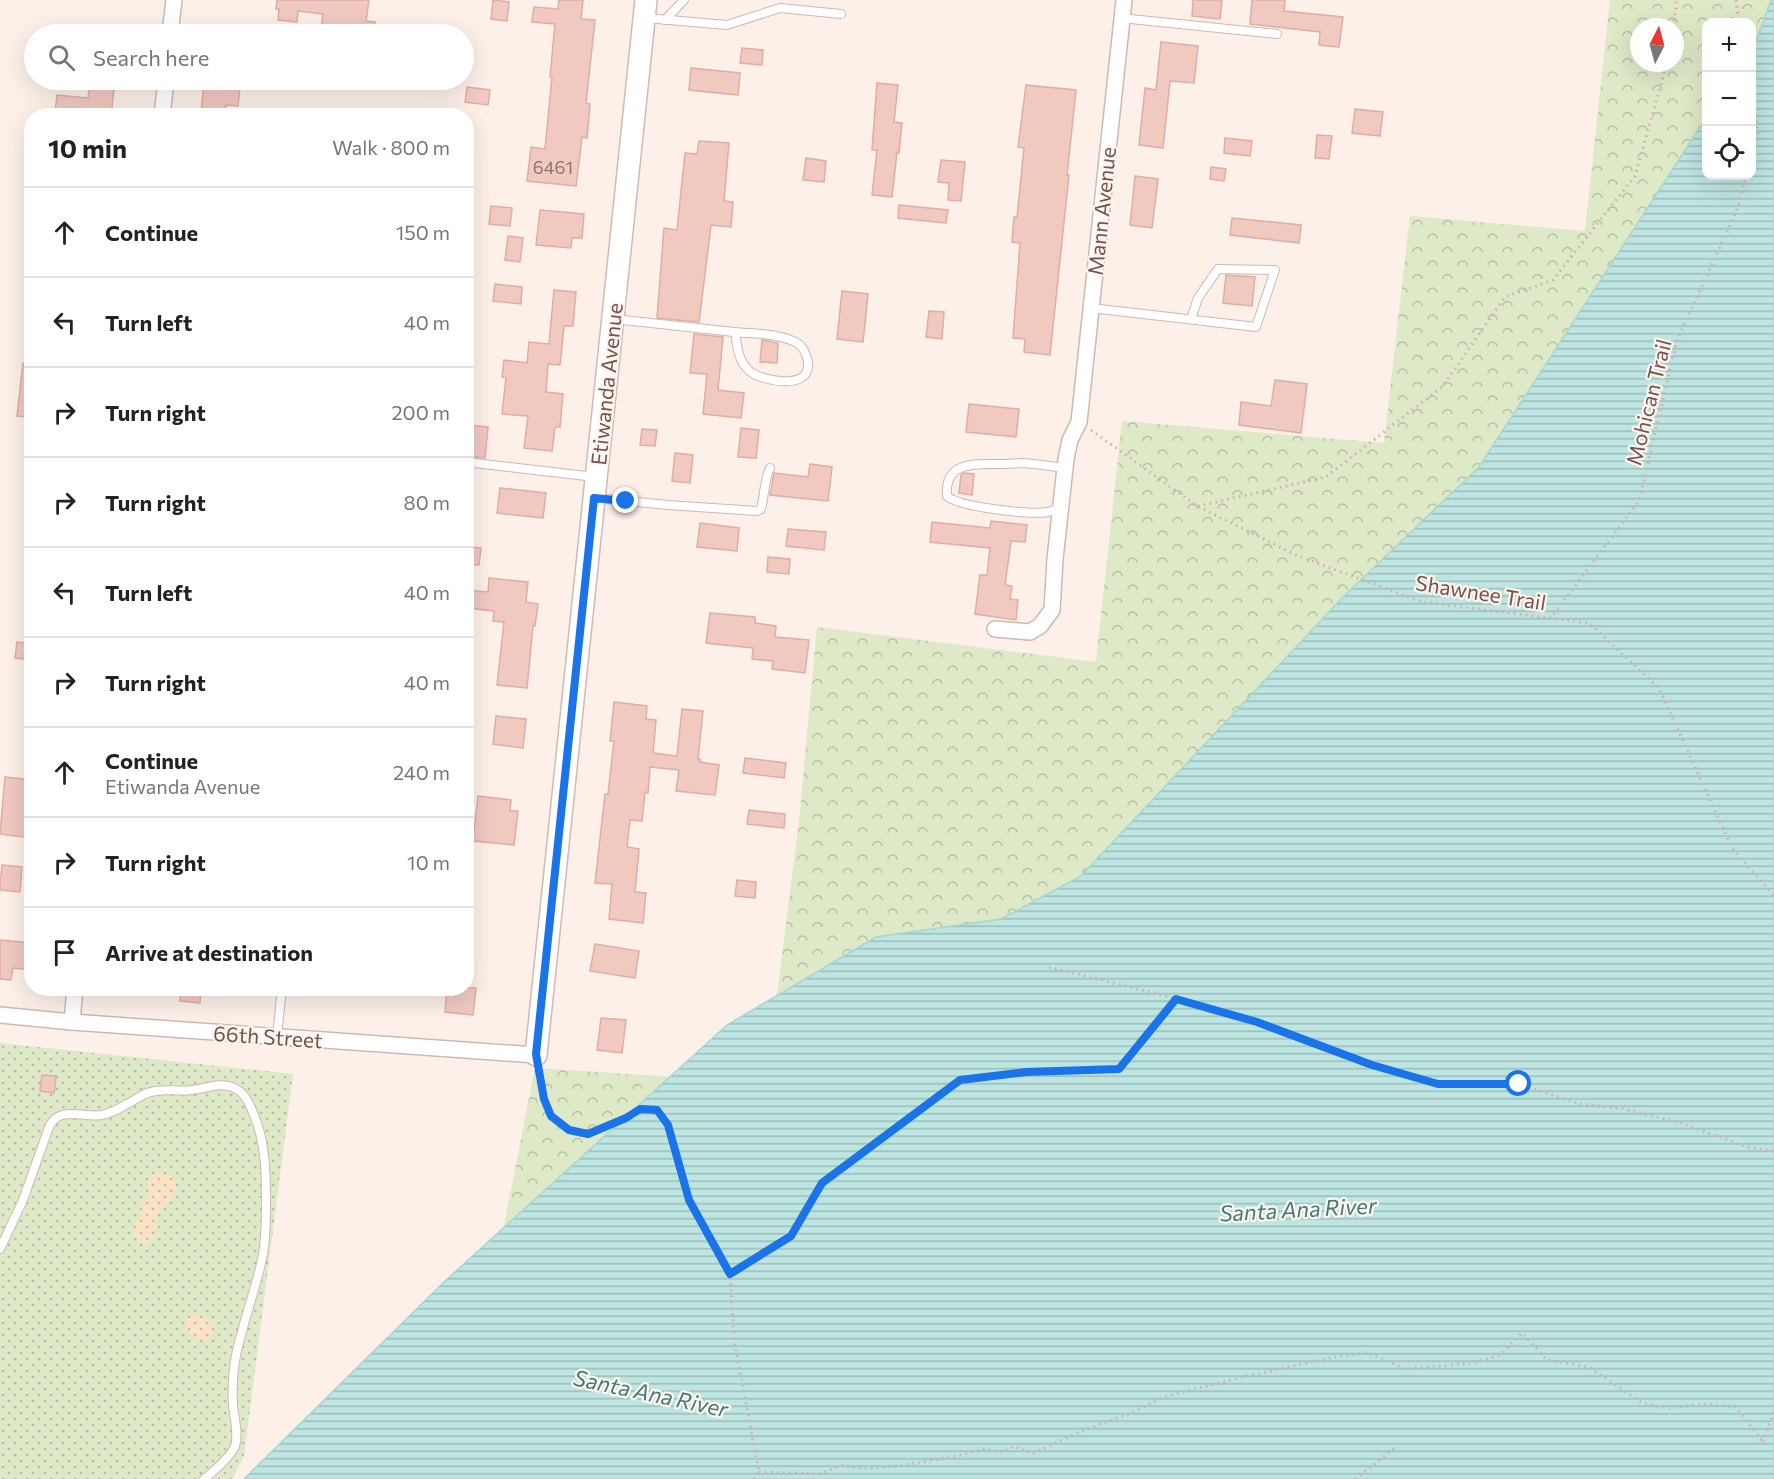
<!DOCTYPE html>
<html lang="en">
<head>
<meta charset="utf-8">
<style>
  body { margin:0; font-family:Commissioner,sans-serif; background:#f6f6f6; color:#222 }
  .controls { position:absolute; right:18px; top:18px; display:grid; overflow:hidden; border-radius:12px; box-shadow:0 6px 24px #0002 }
  .controls button { width:54px; height:54px; display:grid; place-items:center; padding:0; border:0; border-bottom:2px solid #e0e0e0; background:#fff; color:#222; font:30px sans-serif }
  .compass { position:absolute; left:1630px; top:18px; width:54px; height:54px; border-radius:50%; background:#fff; box-shadow:0 6px 24px #0002; rotate:6deg }
  .stop { position:absolute; width:18px; height:18px; margin:-14px; border:4px solid #1a73e8; border-radius:50%; background:#fff }
  .stop.end { background:#1a73e8; border-color:#fff; box-shadow:0 2px 6px #0008 }
  .list { margin:0; padding:0; list-style:none }
  h2 { display:flex; justify-content:space-between; align-items:center; height:78px; margin:0; padding:0 24px; font-size:26px }
  h2 small { font-size:20px; font-weight:400; color:#767676 }
  .list li { display:grid; grid-template-columns:39px 1fr auto; gap:18px; align-items:center; box-sizing:border-box; height:90px; padding:0 24px; border-top:2px solid #e0e0e0 }
  .list b { display:block; font-size:22px; white-space:nowrap }
  .list p { margin:0; font-size:20px; white-space:nowrap; color:#767676 }
  .list em { font-size:20px; font-style:normal; color:#767676 }
  .icon { flex:none; width:33px; height:33px; fill:none; stroke:currentColor; stroke-width:2; stroke-linecap:round; stroke-linejoin:round }
  .map { position:relative; flex:none; width:1774px; height:1479px; overflow:hidden }
  .search { position:absolute; background:#fff; box-shadow:0 6px 24px #0002; left:24px; top:24px; width:450px; height:66px; display:flex; align-items:center; gap:15px; box-sizing:border-box; padding:0 21px; border-radius:33px; color:#767676; font-size:22px }
  .panel { position:absolute; background:#fff; box-shadow:0 6px 24px #0002; left:24px; top:108px; width:450px; height:888px; border-radius:24px }
  .map>svg:first-child { display:block }
  .grass { fill:url(#grass-dots) }
  .sand { fill:url(#sand-dots) }
  .park { fill:url(#park-crowns); fill-rule:evenodd }
  .water { fill:url(#water-rules); stroke:#a4d7d3; stroke-width:1.5 }
  .building { fill:#f0c9c1; stroke:#e2aca2; stroke-width:1.5 }
  .lines { fill:none; stroke-linecap:round; stroke-linejoin:round }
  .lane-casing { stroke:#d0b8b1; stroke-width:10 }
  .street-casing { stroke:#d0b8b1; stroke-width:18 }
  .secondary-casing { stroke:#d5b8b1; stroke-width:24 }
  .path { stroke:#d6aca4; stroke-width:3; stroke-dasharray:1.5 4.5; stroke-linecap:butt }
  .lane { stroke:#fff; stroke-width:8 }
  .street { stroke:#fff; stroke-width:15 }
  .secondary { stroke:#fff; stroke-width:21 }
  .route { stroke:#1a73e8; stroke-width:8 }
  .labels { text-anchor:middle; dominant-baseline:central; stroke-width:4.5; stroke-linejoin:round; paint-order:stroke }
  .number-label { font-size:18px; fill:#94706a }
  .street-label { font-size:21px; fill:#76524d; stroke:#fef5ef }
  .water-label { font-size:22px; font-style:italic; fill:#417a76; stroke:#fef5ef }
</style>
</head>
<body>
<div class="map">
<svg width="1774" height="1479" viewBox="0 0 1774 1479">
  <defs>
    <pattern id="grass-dots" width="8" height="8" patternUnits="userSpaceOnUse" patternTransform="scale(1.5)"><rect width="8" height="8" fill="#dde9c7"/><path d="M2 2h.1M6 6h.1" fill="none" stroke="#b8bfa4" stroke-width="1.8" stroke-linecap="round"/></pattern>
    <pattern id="sand-dots" width="8" height="8" patternUnits="userSpaceOnUse" patternTransform="scale(1.5)"><rect width="8" height="8" fill="#fae2c5"/><path d="M2 2h.1M6 6h.1" fill="none" stroke="#cfbaa2" stroke-width="1.8" stroke-linecap="round"/></pattern>
    <pattern id="park-crowns" width="20" height="18" patternUnits="userSpaceOnUse" patternTransform="scale(1.5)"><rect width="20" height="18" fill="#dde9c7"/><path d="M2 6a3 3 0 1 1 6 0M12 15a3 3 0 1 1 6 0" fill="none" stroke="#b8bfa4"/></pattern>
    <pattern id="water-rules" width="6" height="5" patternUnits="userSpaceOnUse" patternTransform="scale(1.5)"><rect width="6" height="5" fill="#bde5e2"/><path d="M0 2.5h6" fill="none" stroke="#9ebcb9"/></pattern>
  </defs>
  <rect width="100%" height="100%" fill="#fcf0e9"/>
  <path class="grass" d="M0 1043 293 1074 244 1456 232 1479H0Z"/>
  <g class="sand">
    <path d="M157 1173H167L174 1178C176 1182 177 1187 175 1192 172 1201 160 1206 157 1215 155 1227 157 1240 145 1245L138 1242 133 1234V1230L135 1222 140 1216 142 1205 147 1198 148 1179 150 1175Z"/>
    <path d="M190 1315 198 1316 212 1323 213 1331 207 1340 199 1341 186 1329 185 1318Z"/>
  </g>
  <path class="park" d="M1610 0H1774V1479H454L535 1068 766 1083 799 821 817 627 1096 662 1122 421 1384 443 1410 216 1585 231ZM1706 22H1752V176H1706ZM1639 27H1675V63H1639Z"/>
  <path class="water" d="M1771 0H1774V1479H244L445 1281 727 1025 876 937 1001 919 1081 876 1343 597 1479 467 1706 118V176H1752V49L1756 42Z"/>
  <g class="building">
    <path d="M277 0H369L366 21 375 22 373 34H320L323 14 298 11 297 22 278 20 279 9H276Z"/>
    <path d="M493 0 509 2 507 21 491 19Z"/>
    <path d="M559 0H583L581 19 595 20 586 103 590 104 587 138 582 137 576 186 527 181 531 147 545 149 552 77H550L555 24 532 22 534 7 558 9Z"/>
    <path d="M1193 0H1222L1220 19 1192 16Z"/>
    <path d="M1252 0H1285L1284 11 1343 17 1339 47 1319 45 1320 32 1250 24Z"/>
    <path d="M1161 42 1198 46 1194 83 1170 81 1163 148 1139 145 1145 88 1156 90Z"/>
    <path d="M742 48 763 50 762 65 740 63Z"/>
    <path d="M691 68 740 73 738 95 689 90Z"/>
    <path d="M90 80H115L111 116H84L55 112 57 95 88 98Z"/>
    <path d="M204 82 240 86 238 106 226 105 225 116 201 114Z"/>
    <path d="M877 83 898 85 894 122 902 123 899 153 897 152 892 197 872 195 877 150H872Z"/>
    <path d="M1026 85 1076 90 1067 175H1069L1050 355 1024 352 1025 339 1013 338 1020 243 1012 242 1014 217H1017L1024 148 1018 147Z"/>
    <path d="M467 87 490 90 488 105 465 102Z"/>
    <path d="M1355 109 1383 112 1380 136 1352 133Z"/>
    <path d="M1317 135 1332 136 1329 159 1315 158Z"/>
    <path d="M1225 138 1252 141 1250 156 1224 153Z"/>
    <path d="M699 141 729 143 724 201 733 202 731 227 711 225 699 322 657 318 664 228 677 230 685 153 697 154Z"/>
    <path d="M806 158 826 161 824 182 803 180Z"/>
    <path d="M941 160 965 162 961 201 948 200 949 183 938 182Z"/>
    <path d="M1211 167 1226 169 1224 181 1210 179Z"/>
    <path d="M1135 176 1158 179 1152 228 1130 225Z"/>
    <path d="M899 205 948 210 946 223 898 218Z"/>
    <path d="M491 206 512 208 510 226 489 224Z"/>
    <path d="M540 210 584 214 582 238H572L571 248 536 245Z"/>
    <path d="M1232 218 1301 225 1299 243 1230 235Z"/>
    <path d="M508 236 523 238 520 262 505 260Z"/>
    <path d="M1226 275 1255 277 1252 306 1223 303Z"/>
    <path d="M495 284 522 287 521 304 493 301Z"/>
    <path d="M554 290 576 292 573 326H564L560 365 548 364 546 392 563 394 560 427H555L552 451 524 448 528 416 502 414 506 378 502 377 504 360 527 363 529 342 549 344Z"/>
    <path d="M842 291 868 294 863 342 837 339Z"/>
    <path d="M929 311 944 312 942 339 926 337Z"/>
    <path d="M694 334 723 337 718 390 744 393 741 418 703 414 707 374 690 373Z"/>
    <path d="M762 340 778 343 777 363 760 362Z"/>
    <path d="M23 363H32V417L17 416Z"/>
    <path d="M1275 380 1307 384 1301 433 1239 425 1241 402 1271 406Z"/>
    <path d="M969 404 1019 409 1016 437 966 432Z"/>
    <path d="M466 425 488 427 485 458 466 456Z"/>
    <path d="M741 428 759 430 756 458 738 457Z"/>
    <path d="M642 429 657 430 655 446 640 445Z"/>
    <path d="M675 453 693 455 690 483 672 481Z"/>
    <path d="M810 464 832 467 828 501 770 495 774 473 808 477Z"/>
    <path d="M963 473 974 474 972 495 959 493 961 475Z"/>
    <path d="M500 488 546 493 543 518 497 513Z"/>
    <path d="M991 521 1027 525 1025 542 1011 541 1005 585 1012 586 1010 599 1018 600 1016 620 975 614 980 575H987L990 548 930 542 932 522 990 528Z"/>
    <path d="M700 523 739 528 737 551 697 547Z"/>
    <path d="M788 529 826 532 824 550 786 546Z"/>
    <path d="M466 547 481 548 479 565 466 564Z"/>
    <path d="M768 557 790 559 789 574 767 572Z"/>
    <path d="M489 578 528 582 526 602 538 604 535 626H533L527 688 497 685 504 622 493 621 494 611 466 608V590L488 592Z"/>
    <path d="M710 613 755 617V623L776 626 775 637 809 640 805 673 772 669 773 661 752 659 753 648 706 643Z"/>
    <path d="M17 642 32 644V660L15 658Z"/>
    <path d="M614 702 647 706 646 719 656 720 653 753 677 756 682 709 703 711 698 759H700V762L719 765 715 795 676 791 679 770 650 767 648 793 645 792 642 821 630 820 627 847 639 849 635 892 646 893 643 923 609 919 612 884 595 883 605 794H608L614 741H610Z"/>
    <path d="M496 716 526 719 523 748 493 744Z"/>
    <path d="M745 758 786 763 784 778 743 773Z"/>
    <path d="M5 777 32 780V838L0 834Z"/>
    <path d="M478 796 511 800 510 811H518L514 845 473 841Z"/>
    <path d="M749 810 785 814 784 828 747 824Z"/>
    <path d="M2 865 22 867 20 892 0 890V876H1Z"/>
    <path d="M737 880 756 882 755 898 735 896Z"/>
    <path d="M0 940 32 943V970L13 968 11 980 0 979Z"/>
    <path d="M595 944 639 951 635 978 590 971Z"/>
    <path d="M181 988H201L200 1003 180 1001Z"/>
    <path d="M447 988H476L473 1015 445 1012Z"/>
    <path d="M601 1018 626 1020 622 1053 597 1050Z"/>
    <path d="M42 1075 56 1076 54 1093 40 1091Z"/>
  </g>
  <g class="lines">
    <defs>
      <g id="lane">
        <path d="M646 18 727 25 780 8 841 14"/>
        <path d="M1121 18 1277 34"/>
        <path d="M665 20 684 0"/>
        <path d="M1091 308 1256 327 1275 270 1218 269 1198 298 1191 319"/>
        <path d="M614 319C654 323 694 328 734 332 754 334 779 333 797 343 804 347 809 359 808 367 806 389 765 381 752 373 749 371 745 366 743 363 737 355 737 342 735 332"/>
        <path d="M466 462 595 477"/>
        <path d="M596 498 668 505 757 511 761 509C764 498 765 476 770 468"/>
        <path d="M1061 507C1057 509 1052 511 1048 512 1031 515 958 507 947 496 944 461 975 464 1000 464 1008 464 1016 463 1023 463 1037 464 1051 466 1065 468"/>
        <path d="M277 1036 282 988"/>
        <path d="M0 1249 23 1200 49 1127C59 1105 84 1118 102 1115 111 1113 119 1109 127 1104 135 1100 142 1094 151 1092 164 1088 179 1092 192 1090 205 1089 219 1082 232 1087 247 1092 252 1110 257 1123 266 1150 266 1176 266 1204 266 1222 266 1241 262 1259 255 1291 243 1323 236 1355 233 1371 232 1389 233 1405 234 1418 239 1433 235 1446 230 1458 214 1471 204 1479"/>
      </g>
      <g id="street">
        <path d="M170 34 174 0"/>
        <path d="M162 116 166 80"/>
        <path d="M995 629 1030 632 1040 626 1052 610 1055 559 1066 459 1070 440 1079 422 1124 0"/>
        <path d="M0 1015 72 1022 536 1055"/>
        <path d="M72 1022 75 988"/>
      </g>
      <path id="secondary" d="M536 1055 646 0"/>
    </defs>
    <use href="#lane" class="lane-casing"/>
    <use href="#street" class="street-casing"/>
    <use href="#secondary" class="secondary-casing"/>
    <g class="path">
      <path d="M1736 0 1739 22"/>
      <path d="M1673 27 1677 0"/>
      <path d="M1752 97 1758 133 1752 156"/>
      <path d="M1091 430 1197 506 1298 556 1422 602 1589 623 1659 688 1732 848 1774 895"/>
      <path d="M1198 506 1326 477 1443 386 1505 297 1553 280 1635 176 1667 63"/>
      <path d="M1550 619 1639 501 1677 340 1737 210 1746 176"/>
      <path d="M1049 967 1158 994 1257 1022 1372 1065 1438 1084H1519L1580 1104 1623 1109 1681 1123 1744 1146 1774 1151"/>
      <path d="M539 1072 544 1099 551 1116 569 1130 588 1134 626 1118 640 1109 657 1110 668 1125 689 1201 730 1273 734 1339 759 1472 754 1479"/>
      <path d="M730 1273 791 1236 822 1183 960 1080 1026 1072 1119 1069 1176 999"/>
      <path d="M1763 1442 1774 1411"/>
      <path d="M759 1472 820 1474 841 1465 863 1469 898 1466 962 1455 983 1449 1004 1452 1014 1446 1032 1454 1082 1431 1131 1413 1163 1397 1251 1375 1340 1356 1367 1353 1390 1362 1405 1369 1473 1363 1500 1355 1522 1333 1547 1360 1589 1367 1642 1403 1668 1408 1704 1404 1736 1407 1763 1442"/>
      <path d="M1355 1479 1396 1447"/>
    </g>
    <use href="#lane" class="lane"/>
    <use href="#street" class="street"/>
    <use href="#secondary" class="secondary"/>
  </g>
  <g class="lines">
    <path class="route" d="M626 501 594 498 536 1054 544 1099 551 1116 569 1130 588 1134 626 1118 640 1109 657 1110 668 1125 689 1200 730 1274 791 1236 822 1183 960 1080 1026 1072 1119 1069 1176 999 1257 1022 1372 1065 1438 1084H1519"/>
  </g>
  <g class="labels">
    <g class="number-label">
      <text x="553" y="167">6461</text>
    </g>
    <g class="street-label">
      <text transform="translate(1101 211) rotate(-84)">Mann Avenue</text>
      <text transform="translate(606 384) rotate(-84)">Etiwanda Avenue</text>
      <text transform="translate(1648 402) rotate(-76)">Mohican Trail</text>
      <text transform="translate(1481 592) rotate(9)">Shawnee Trail</text>
      <text transform="translate(268 1036) rotate(4)">66th Street</text>
    </g>
    <g class="water-label">
      <text transform="translate(1298 1209) rotate(-3)">Santa Ana River</text>
      <text transform="translate(651 1393) rotate(12)">Santa Ana River</text>
    </g>
  </g>
</svg>
<div class="controls">
<button>+</button>
<button>−</button>
<button><svg class="icon" aria-label="locate" viewBox="0 0 24 24"><circle cx="12" cy="12" r="6"/><path d="M12 2v4M12 18v4M2 12h4M18 12h4"/></svg></button>
</div>
<svg class="compass" viewBox="-18 -18 36 36"><path d="M0-13l5 13h-10z" fill="#e53935"/><path d="M0 13l5-13h-10z" fill="#767676"/></svg>
<div class="stop" style="left:1519px;top:1084px"></div>
<div class="stop end" style="left:626px;top:501px"></div>
<div class="search"><svg class="icon" aria-label="search" viewBox="0 0 24 24"><circle cx="10" cy="10" r="6"/><path d="M15 15l6 6"/></svg>Search here</div>
<section class="panel">
<h2>10 min<small>Walk · 800 m</small></h2>
<ul class="list">
<li><svg class="icon" aria-label="ahead" viewBox="0 0 24 24"><path d="M12 20V5M6 11l6-6 6 6"/></svg><div><b>Continue</b></div><em>150 m</em></li>
<li><svg class="icon" aria-label="left" viewBox="0 0 24 24"><path d="M17 20v-9H6M10 6l-5 5 5 5"/></svg><div><b>Turn left</b></div><em>40 m</em></li>
<li><svg class="icon" aria-label="right" viewBox="0 0 24 24"><path d="M7 20v-9h11M14 6l5 5-5 5"/></svg><div><b>Turn right</b></div><em>200 m</em></li>
<li><svg class="icon" aria-label="right" viewBox="0 0 24 24"><path d="M7 20v-9h11M14 6l5 5-5 5"/></svg><div><b>Turn right</b></div><em>80 m</em></li>
<li><svg class="icon" aria-label="left" viewBox="0 0 24 24"><path d="M17 20v-9H6M10 6l-5 5 5 5"/></svg><div><b>Turn left</b></div><em>40 m</em></li>
<li><svg class="icon" aria-label="right" viewBox="0 0 24 24"><path d="M7 20v-9h11M14 6l5 5-5 5"/></svg><div><b>Turn right</b></div><em>40 m</em></li>
<li><svg class="icon" aria-label="ahead" viewBox="0 0 24 24"><path d="M12 20V5M6 11l6-6 6 6"/></svg><div><b>Continue</b><p>Etiwanda Avenue</p></div><em>240 m</em></li>
<li><svg class="icon" aria-label="right" viewBox="0 0 24 24"><path d="M7 20v-9h11M14 6l5 5-5 5"/></svg><div><b>Turn right</b></div><em>10 m</em></li>
<li><svg class="icon" aria-label="arrive" viewBox="0 0 24 24"><path d="M6 21V4h12l-3 4 3 4H6"/></svg><div><b>Arrive at destination</b></div></li>
</ul>
</section>
</div>
</body>
</html>
